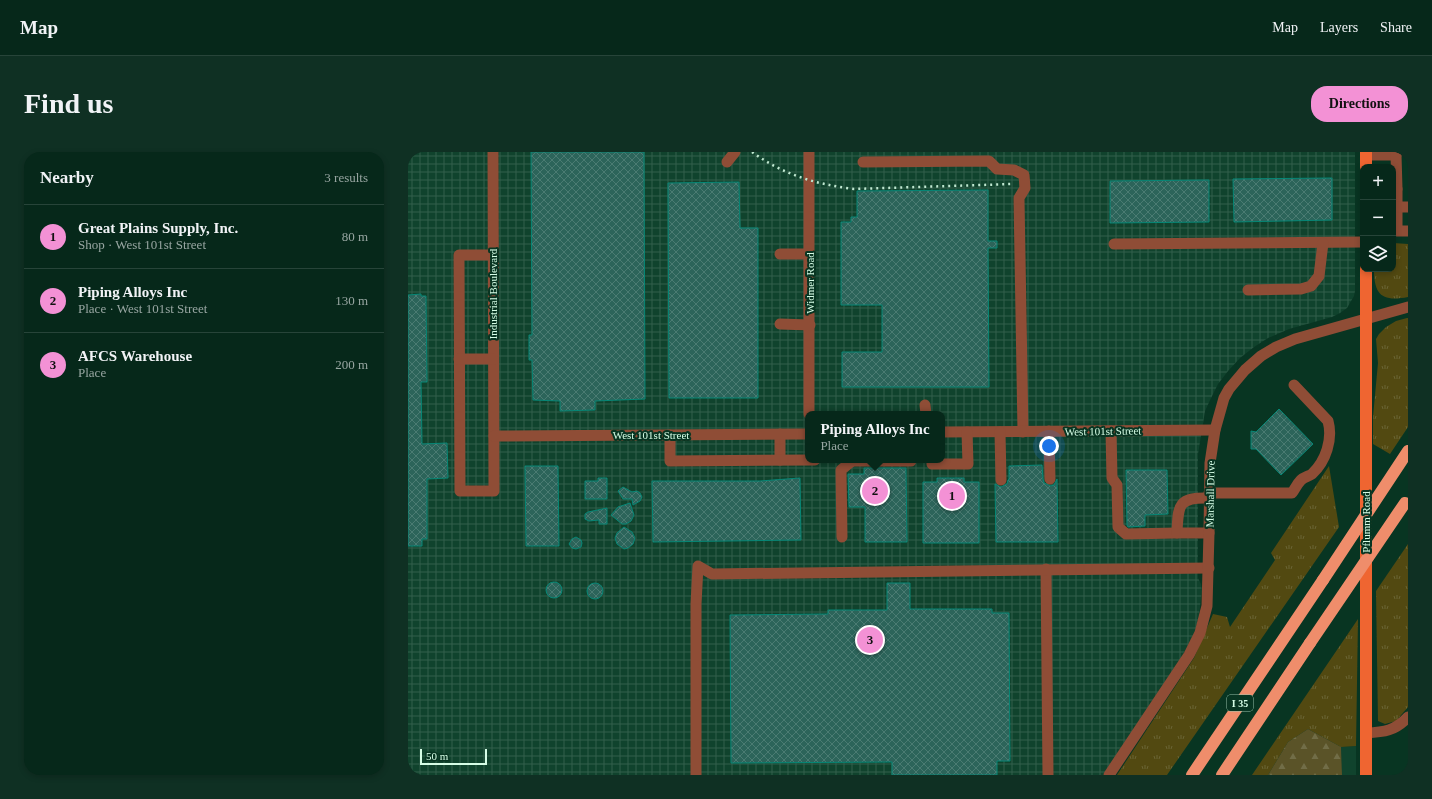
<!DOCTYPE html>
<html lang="en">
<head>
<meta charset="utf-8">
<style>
  body { margin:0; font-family:"Times New Roman",serif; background:#0f3023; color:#f1f3f6 }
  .controls { position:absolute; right:12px; top:12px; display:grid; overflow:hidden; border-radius:8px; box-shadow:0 2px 6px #0003 }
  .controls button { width:36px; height:36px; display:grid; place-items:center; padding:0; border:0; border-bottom:1px solid #274439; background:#06281a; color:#f1f3f6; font:20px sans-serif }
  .scale { position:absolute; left:12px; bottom:10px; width:67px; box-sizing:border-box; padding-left:4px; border:2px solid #d6fde6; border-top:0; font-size:11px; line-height:14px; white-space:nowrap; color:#d6fde6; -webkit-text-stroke:3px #083522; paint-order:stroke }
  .you { position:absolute; left:641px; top:294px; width:14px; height:14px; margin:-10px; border:3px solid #fff; border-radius:50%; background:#1a73e8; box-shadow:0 0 0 6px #1a73e833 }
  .badge { display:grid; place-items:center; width:26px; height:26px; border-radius:50%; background:#f391d5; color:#111; font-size:13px; font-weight:700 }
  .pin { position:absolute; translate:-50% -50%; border:2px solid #fff; box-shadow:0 1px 4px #0006 }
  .popup { position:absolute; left:397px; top:259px; width:140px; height:52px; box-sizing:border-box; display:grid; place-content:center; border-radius:8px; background:#06281a; filter:drop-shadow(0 1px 3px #0005); font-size:13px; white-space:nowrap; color:#98a6a2 }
  .popup b { font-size:15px; color:#f1f3f6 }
  .popup::after { content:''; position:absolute; left:50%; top:100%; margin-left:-8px; border:8px solid transparent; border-top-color:#06281a }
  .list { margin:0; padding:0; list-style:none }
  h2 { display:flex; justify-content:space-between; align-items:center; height:52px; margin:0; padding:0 16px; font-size:17px }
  h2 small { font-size:13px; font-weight:400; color:#98a6a2 }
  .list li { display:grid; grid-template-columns:26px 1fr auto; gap:12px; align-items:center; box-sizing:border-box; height:64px; padding:0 16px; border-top:1px solid #274439 }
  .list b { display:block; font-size:15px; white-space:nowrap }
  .list p { margin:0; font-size:13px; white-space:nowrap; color:#98a6a2 }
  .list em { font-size:13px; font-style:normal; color:#98a6a2 }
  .icon { flex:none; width:22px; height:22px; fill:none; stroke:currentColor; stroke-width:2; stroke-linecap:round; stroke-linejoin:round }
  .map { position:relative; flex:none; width:1000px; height:623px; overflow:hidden; border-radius:16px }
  header { display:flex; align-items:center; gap:24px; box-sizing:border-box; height:56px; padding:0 20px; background:#06281a; border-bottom:1px solid #274439 }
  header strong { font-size:19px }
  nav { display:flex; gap:22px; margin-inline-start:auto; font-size:14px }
  .intro { display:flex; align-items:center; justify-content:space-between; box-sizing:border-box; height:96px; padding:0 24px }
  h1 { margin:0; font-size:28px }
  .button { padding:10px 18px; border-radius:16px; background:#f391d5; color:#111; font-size:14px; font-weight:700 }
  main { display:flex; gap:24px; padding:0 24px }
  aside { flex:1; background:#06281a; border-radius:16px; box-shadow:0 2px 6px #0003 }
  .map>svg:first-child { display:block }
  .built { fill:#10432d }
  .industrial { fill:url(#industrial-grid); fill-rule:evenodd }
  .grass { fill:url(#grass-tufts) }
  .forest { fill:url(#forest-firs) }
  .building { fill:url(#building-cross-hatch); stroke:#068776 }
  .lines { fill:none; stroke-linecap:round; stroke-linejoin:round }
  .minor { stroke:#8f4d36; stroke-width:11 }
  .major { stroke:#ef6531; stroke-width:12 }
  .highway { stroke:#ef8d6b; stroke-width:12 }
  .rail { stroke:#c0e8d1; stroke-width:2.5; stroke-dasharray:2 4; stroke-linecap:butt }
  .highway-bridge { stroke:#ef8d6b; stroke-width:12 }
  .labels { text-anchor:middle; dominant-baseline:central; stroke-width:4; stroke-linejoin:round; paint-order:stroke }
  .shield { fill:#083522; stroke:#98c1ab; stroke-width:1 }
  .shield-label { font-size:10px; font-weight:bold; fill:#d6fde6 }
  .street-label { font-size:11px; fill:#d6fde6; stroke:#083522 }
</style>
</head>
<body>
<header>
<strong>Map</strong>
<nav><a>Map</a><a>Layers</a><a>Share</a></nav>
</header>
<div class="intro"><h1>Find us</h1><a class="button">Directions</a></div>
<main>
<aside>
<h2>Nearby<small>3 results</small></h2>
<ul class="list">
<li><span class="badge">1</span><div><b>Great Plains Supply, Inc.</b><p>Shop · West 101st Street</p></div><em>80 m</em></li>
<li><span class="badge">2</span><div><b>Piping Alloys Inc</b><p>Place · West 101st Street</p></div><em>130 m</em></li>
<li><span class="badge">3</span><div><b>AFCS Warehouse</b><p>Place</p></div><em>200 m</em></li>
</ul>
</aside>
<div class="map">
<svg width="1000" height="623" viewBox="0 0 1000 623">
  <defs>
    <pattern id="industrial-grid" width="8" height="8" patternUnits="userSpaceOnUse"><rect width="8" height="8" fill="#10432d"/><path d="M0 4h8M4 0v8" fill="none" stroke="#325f4b"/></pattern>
    <pattern id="grass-tufts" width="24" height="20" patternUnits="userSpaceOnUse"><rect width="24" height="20" fill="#524911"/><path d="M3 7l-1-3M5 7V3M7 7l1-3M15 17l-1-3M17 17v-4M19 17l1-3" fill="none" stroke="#6a6434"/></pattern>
    <pattern id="forest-firs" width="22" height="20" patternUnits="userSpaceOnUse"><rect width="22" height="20" fill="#5a5328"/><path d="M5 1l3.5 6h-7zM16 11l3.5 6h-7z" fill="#716d47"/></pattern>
    <pattern id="building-cross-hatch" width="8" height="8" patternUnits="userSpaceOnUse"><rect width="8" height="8" fill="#2c645a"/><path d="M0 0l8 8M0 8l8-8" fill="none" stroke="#4a7b72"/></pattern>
  </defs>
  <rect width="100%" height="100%" fill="#083522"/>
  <path class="built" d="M948 594V623H934L933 595Z"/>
  <path class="industrial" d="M0 0H947V139L946 144 939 156 932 161 924 165 881 177 860 186 846 195 832 206 820 219 810 232 803 246 797 259 790 302V426L793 432 794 439 791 463 787 480 773 506 695 623H0ZM400 262H534V308H400Z"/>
  <g class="grass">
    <path d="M985 91 1000 92V145C974 150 966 143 966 117H985Z"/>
    <path d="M999 166H1000V275L982 302 965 292V265L970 211 968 187 971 182 978 175 988 169Z"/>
    <path d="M921 314 931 375 759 623H709L786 506 805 462 819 465 822 475 867 408 863 401Z"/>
    <path d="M1000 392V555L988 569 977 572 970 569 968 439Z"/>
    <path d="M950 467 948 594 933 595 900 577 880 590 860 623H844Z"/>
  </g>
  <path class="forest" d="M900 577 933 595 934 623H860L880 590Z"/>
  <g class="building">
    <path d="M123 0H236L237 247 187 249V258L152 259V249L125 248 124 208H121V183H124Z"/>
    <path d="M924 26V68L826 70 825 27Z"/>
    <path d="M801 28V70L702 71V29Z"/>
    <path d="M331 30 332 76H350V246H261L260 31Z"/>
    <path d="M580 38V89H589V96H580L581 235H434V200H474V153H433V70H443V65H449V39Z"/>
    <path d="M13 142V144H18L19 230H13L14 292 39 291 40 326 19 327V387H14V394H0V143Z"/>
    <path d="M871 257 905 292 873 323 848 297H843V279L848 280Z"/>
    <path d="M634 313 635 327 636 331 643 334 646 333 649 327 650 390H588L587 332 593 335 599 332 600 328 601 327V314Z"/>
    <path d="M117 314H150L151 394H118Z"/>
    <path d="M456 316H498L499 390H457V355H441L440 322H456Z"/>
    <path d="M718 318H759L760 362 737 363V374L720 375 719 373Z"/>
    <path d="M190 326H199V347H177V329H190Z"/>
    <path d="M392 326 393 388 245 390 244 329H352Z"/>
    <path d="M529 326H556V330H571V391H515V330H529Z"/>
    <path d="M215 335 224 340 229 339 232 341 234 345 232 349 225 353 224 347H215L210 339Z"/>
    <path d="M222 351 226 363 223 369 218 372H214L203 363 210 355Z"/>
    <path d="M199 356V372H191V368L181 369 177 367V362L180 360Z"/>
    <path d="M216 375 224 380 227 386 225 392 220 396 216 397 209 392 207 386 209 381Z"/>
    <path d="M168 385 173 388 174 391 173 395 168 397 164 396 161 392 164 387Z"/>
    <circle cx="146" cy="438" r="8"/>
    <circle cx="187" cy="439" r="8"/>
    <path d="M479 431H502V457H584V461H601L602 609H589V623H484V610L323 611 322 463 420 462V458H479Z"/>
  </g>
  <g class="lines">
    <g class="minor">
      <path d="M85 0 86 339H52L51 103H85"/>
      <path d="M401 0V262"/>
      <path d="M958 3H988V0"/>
      <path d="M988 3 989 37"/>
      <path d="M319 10 327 0"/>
      <path d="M455 10 581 9 589 17 606 18 616 23 617 36 611 46 615 280"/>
      <path d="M985 37H989V79H1000"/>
      <path d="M989 55H1000"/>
      <path d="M706 92 955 90"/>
      <path d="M372 102H402"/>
      <path d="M840 138 893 137 903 134 911 124 915 91"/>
      <path d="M372 172 402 173"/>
      <path d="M51 207H85"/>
      <path d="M517 253 518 262"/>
      <path d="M641 279 642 327"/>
      <path d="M703 279 704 326 709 333 710 375 718 382 769 381"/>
      <path d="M534 280 807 278"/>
      <path d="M592 280 593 328"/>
      <path d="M372 282V308"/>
      <path d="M262 283V309L407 308"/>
      <path d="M86 284 400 282"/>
      <path d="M444 308V309H503"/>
      <path d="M524 308V312H560L559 280"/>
      <path d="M801 341H884C887 337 889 332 893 328 896 325 901 324 904 322 918 309 925 287 920 269L886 233"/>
      <path d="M801 346C770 345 770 353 769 381H801"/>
      <path d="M434 385 433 318 444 309"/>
      <path d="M638 417 640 623"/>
      <path d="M958 581C976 580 987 579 1000 565"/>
      <path d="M288 623V452L290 414 304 422 801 416"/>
      <path d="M701 623 781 503 792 481 799 454 801 381 802 311 807 278 816 246 821 237 837 218 853 204 868 195 887 187 1000 155"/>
    </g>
    <g class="major">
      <path d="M958 0V15"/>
      <path d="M958 117V623"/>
    </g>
    <g class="highway">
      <path d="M784 623 915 428"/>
      <path d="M814 623 902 491"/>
    </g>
    <path class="rail" d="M344 0C376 23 407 32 446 37L604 32"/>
    <g class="highway-bridge">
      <path d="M915 428 1000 299"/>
      <path d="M902 491 997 351"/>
    </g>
  </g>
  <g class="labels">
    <rect class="shield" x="819" y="543" width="26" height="16" rx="3"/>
    <g class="shield-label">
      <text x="832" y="551">I 35</text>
    </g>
    <g class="street-label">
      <text transform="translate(402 131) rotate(-90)">Widmer Road</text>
      <text transform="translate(85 142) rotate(-90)">Industrial Boulevard</text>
      <text transform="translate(695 279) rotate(-1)">West 101st Street</text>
      <text x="243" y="283">West 101st Street</text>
      <text transform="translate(802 342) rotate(-89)">Marshall Drive</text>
      <text transform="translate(958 370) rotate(-90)">Pflumm Road</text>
    </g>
  </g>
</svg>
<div class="controls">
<button>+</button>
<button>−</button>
<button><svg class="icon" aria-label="layers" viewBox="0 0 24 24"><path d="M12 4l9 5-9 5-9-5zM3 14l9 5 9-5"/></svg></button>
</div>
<div class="scale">50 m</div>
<div class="you"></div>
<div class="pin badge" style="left:544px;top:344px">1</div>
<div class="pin badge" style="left:467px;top:339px">2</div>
<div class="popup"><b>Piping Alloys Inc</b>Place</div>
<div class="pin badge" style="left:462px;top:488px">3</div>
</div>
</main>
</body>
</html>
